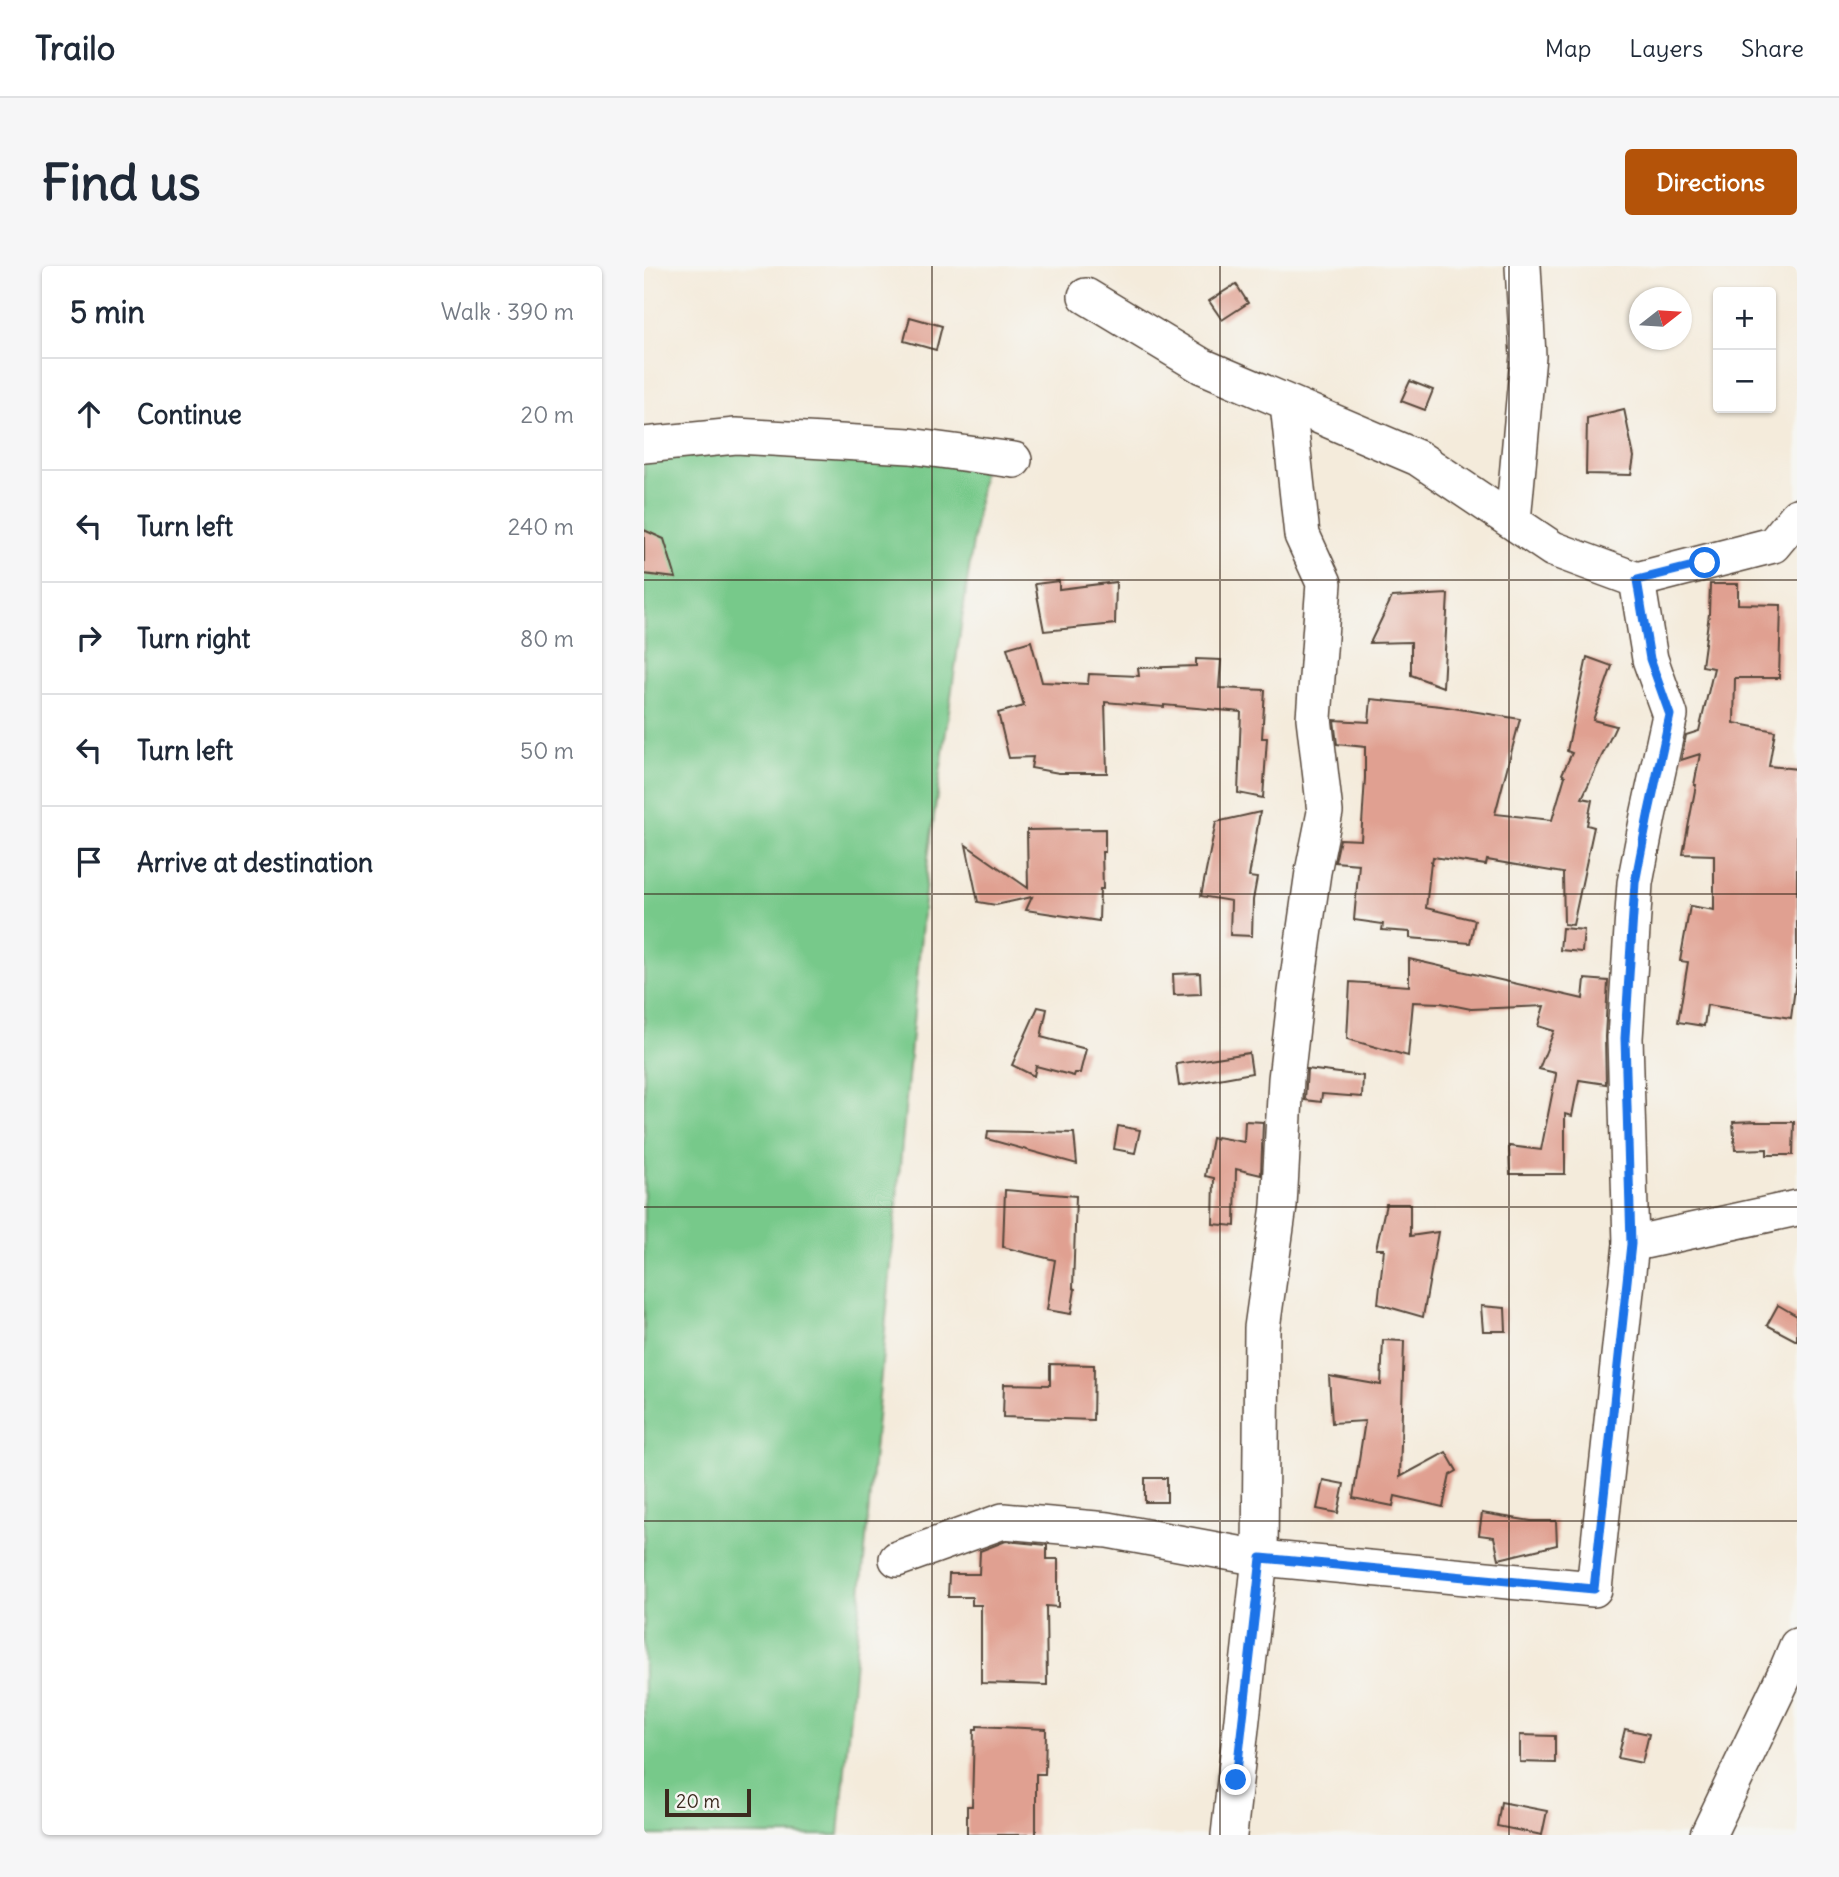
<!DOCTYPE html>
<html lang="en">
<head>
<meta charset="utf-8">
<style>
  body { margin:0; font-family:Delius,sans-serif; background:#f6f6f7; color:#1f2937 }
  .controls { position:absolute; right:21px; top:21px; display:grid; overflow:hidden; border-radius:7px; box-shadow:0 2px 5px #0004 }
  .controls button { width:63px; height:63px; display:grid; place-items:center; padding:0; border:0; border-bottom:2px solid #e0e1e3; background:#fff; color:#1f2937; font:35px sans-serif }
  .compass { position:absolute; left:985px; top:21px; width:63px; height:63px; border-radius:50%; background:#fff; box-shadow:0 2px 5px #0004; rotate:73deg }
  .scale { position:absolute; left:21px; bottom:18px; width:86px; box-sizing:border-box; padding-left:7px; border:4px solid #3b2a1e; border-top:0; font-size:19px; line-height:24px; white-space:nowrap; color:#3b2a1e; -webkit-text-stroke:5px #f6f6f2; paint-order:stroke }
  .stop { position:absolute; width:21px; height:21px; margin:-16px; border:5px solid #1a73e8; border-radius:50%; background:#fff }
  .stop.end { background:#1a73e8; border-color:#fff; box-shadow:0 2px 7px #0008 }
  .list { margin:0; padding:0; list-style:none }
  h2 { display:flex; justify-content:space-between; align-items:center; height:91px; margin:0; padding:0 28px; font-size:30px }
  h2 small { font-size:23px; font-weight:400; color:#747a83 }
  .list li { display:grid; grid-template-columns:46px 1fr auto; gap:21px; align-items:center; box-sizing:border-box; height:112px; padding:0 28px; border-top:2px solid #e0e1e3 }
  .list b { display:block; font-size:26px; white-space:nowrap }
  .list em { font-size:23px; font-style:normal; color:#747a83 }
  .icon { flex:none; width:38px; height:38px; fill:none; stroke:currentColor; stroke-width:2; stroke-linecap:round; stroke-linejoin:round }
  .map { position:relative; flex:none; width:1153px; height:1569px; overflow:hidden; border-radius:7px }
  header { display:flex; align-items:center; gap:42px; box-sizing:border-box; height:98px; padding:0 35px; background:#fff; border-bottom:2px solid #e0e1e3 }
  header strong { font-size:33px }
  nav { display:flex; gap:38px; margin-inline-start:auto; font-size:24px }
  .intro { display:flex; align-items:center; justify-content:space-between; box-sizing:border-box; height:168px; padding:0 42px }
  h1 { margin:0; font-size:49px }
  .button { padding:18px 32px; border-radius:7px; background:#b45309; color:#fff; font-size:24px; font-weight:700 }
  main { display:flex; gap:42px; padding:0 42px }
  aside { flex:1; background:#fff; border-radius:7px; box-shadow:0 2px 5px #0004 }
  .map>svg:first-child { display:block }
  .green { fill:#77c98a; stroke:#597a54; stroke-width:2 }
  .building { fill:#e0a091 }
  .lines { fill:none; stroke-linecap:round; stroke-linejoin:round }
  .minor-casing { stroke:#57473a; stroke-width:38 }
  .minor { stroke:#fff; stroke-width:35 }
  .route { stroke:#1a73e8; stroke-width:9 }
  .grid { fill:none; stroke:#3b2a1e; stroke-width:2; stroke-opacity:0.55 }
</style>
</head>
<body>
<header>
<strong>Trailo</strong>
<nav><a>Map</a><a>Layers</a><a>Share</a></nav>
</header>
<div class="intro"><h1>Find us</h1><a class="button">Directions</a></div>
<main>
<aside>
<h2>5 min<small>Walk · 390 m</small></h2>
<ul class="list">
<li><svg class="icon" aria-label="ahead" viewBox="0 0 24 24"><path d="M12 20V5M6 11l6-6 6 6"/></svg><div><b>Continue</b></div><em>20 m</em></li>
<li><svg class="icon" aria-label="left" viewBox="0 0 24 24"><path d="M17 20v-9H6M10 6l-5 5 5 5"/></svg><div><b>Turn left</b></div><em>240 m</em></li>
<li><svg class="icon" aria-label="right" viewBox="0 0 24 24"><path d="M7 20v-9h11M14 6l5 5-5 5"/></svg><div><b>Turn right</b></div><em>80 m</em></li>
<li><svg class="icon" aria-label="left" viewBox="0 0 24 24"><path d="M17 20v-9H6M10 6l-5 5 5 5"/></svg><div><b>Turn left</b></div><em>50 m</em></li>
<li><svg class="icon" aria-label="arrive" viewBox="0 0 24 24"><path d="M6 21V4h12l-3 4 3 4H6"/></svg><div><b>Arrive at destination</b></div></li>
</ul>
</aside>
<div class="map">
<svg width="1153" height="1569" viewBox="0 0 1153 1569">
  <rect width="100%" height="100%" fill="#f6f6f2"/>
  <filter id="ink" filterUnits="userSpaceOnUse"><feTurbulence type="fractalNoise" baseFrequency=".0143" numOctaves="2"/><feDisplacementMap in="SourceGraphic" scale="14" xChannelSelector="R" yChannelSelector="G"/><feConvolveMatrix kernelMatrix="1 2 1 2 8 2 1 2 1" color-interpolation-filters="sRGB"/></filter>
  <filter id="wash" filterUnits="userSpaceOnUse"><feTurbulence type="fractalNoise" baseFrequency=".00686" numOctaves="4" result="noise"/><feDisplacementMap in="SourceGraphic" scale="28" xChannelSelector="R" yChannelSelector="G"/><feGaussianBlur stdDeviation="1.57" result="paint"/><feColorMatrix in="noise" values="0 0 0 0 0 0 0 0 0 0 0 0 0 0 0 0 0 1.4 0 .05"/><feComposite in="paint" operator="in"/></filter>
  <g filter="url(#wash)">
    <rect width="100%" height="100%" fill="#f4ebdb"/>
    <path class="green" d="M344 170 284 592 195 1569H0V185L178 173Z"/>
    <g id="blocks">
      <g class="building">
        <path d="M592 18 604 37 578 54 565 35Z"/>
        <path d="M266 51 298 60 292 84 260 75Z"/>
        <path d="M766 115 789 124 781 144 757 135Z"/>
        <path d="M980 143 990 191 987 209 942 208 943 152Z"/>
        <path d="M0 264 20 273 32 312 0 308Z"/>
        <path d="M415 315V323L472 316 471 358 400 365 391 318Z"/>
        <path d="M1066 318H1094V338L1137 339 1135 412H1091L1090 457 1131 465 1125 500 1153 503V707L1147 752 1063 739 1060 760 1034 756 1044 696 1036 695 1046 640 1070 644V589L1039 588 1052 519H1050L1056 488 1037 494 1042 469 1055 465 1070 402 1058 400 1065 348Z"/>
        <path d="M804 328 799 421 767 409V376L726 377 748 331Z"/>
        <path d="M387 375 398 416 444 418 445 408 495 410 494 402 552 400V393L577 394 575 422 621 424 618 472H623L619 532 594 527 597 446 520 439V441L461 436 463 507H415L387 502 389 491 365 492 354 447 380 440 363 382Z"/>
        <path d="M943 391 968 400 949 454 972 460 938 532 948 534 943 559 950 561 929 659 920 658 919 607 843 594 842 599 789 591 788 597 787 596 782 642 831 654 826 677 766 672V666L738 664 739 658 710 654 715 598 691 596 696 573 717 574 721 512V481L693 478 690 454 725 456 727 433 797 440 876 453 851 548 908 554 921 510 918 508 928 487 923 485Z"/>
        <path d="M616 546 605 611 613 612 609 634 608 670 586 669 587 635 557 630 572 556Z"/>
        <path d="M461 563V586H458L459 623H456L455 655 382 644 388 631 352 639 334 636 322 579 384 622 383 564Z"/>
        <path d="M918 662 940 664 938 686 916 684Z"/>
        <path d="M765 693 939 733 941 713 964 715 961 771 962 818 935 814 928 850 921 848V908H866L865 880 897 884 912 809V807L895 803 910 765 894 760 900 740 827 743 797 737 769 736 764 790 703 773 706 716 765 720Z"/>
        <path d="M556 707 557 728 530 729 529 708Z"/>
        <path d="M394 741 403 743 397 771 442 783 436 807H431L430 810 392 800 390 810 368 799Z"/>
        <path d="M605 787 608 807 535 820 532 798Z"/>
        <path d="M663 803 719 810 718 831 678 828 677 836 661 834Z"/>
        <path d="M601 855 619 856 617 909 592 903 591 960 569 958 570 912 561 910 568 872 572 873 573 871 600 876Z"/>
        <path d="M1112 855V856H1150L1149 889H1123V883L1091 884 1089 856Z"/>
        <path d="M474 860 496 864 491 887 470 883Z"/>
        <path d="M344 865 430 867 433 898 343 873Z"/>
        <path d="M361 924 432 930 429 1022 431 1023 427 1048 403 1044 411 994 359 981Z"/>
        <path d="M742 938H766V970L794 966 779 1051 734 1038 740 983H732Z"/>
        <path d="M1134 1039 1153 1050V1075L1123 1059Z"/>
        <path d="M837 1040 861 1042 862 1065H839Z"/>
        <path d="M739 1074 760 1075 756 1211 802 1186 813 1205 806 1209 799 1241 751 1230 749 1240 709 1232 721 1155 688 1157 685 1110 737 1119Z"/>
        <path d="M406 1098 450 1099 449 1154 359 1151 360 1118 406 1119Z"/>
        <rect x="501" y="1212" width="22" height="24"/>
        <path d="M679 1214 700 1218 694 1247 673 1243Z"/>
        <path d="M838 1247 887 1255H912L913 1279 855 1293 850 1271 835 1269Z"/>
        <path d="M362 1275 403 1279V1293H414V1341L402 1340 403 1419 337 1417V1339H328V1331H304L305 1308H335L336 1285Z"/>
        <path d="M333 1460 402 1463 401 1508H392V1569H323V1540H328L330 1463H333Z"/>
        <path d="M981 1463 1005 1468 998 1497 974 1492Z"/>
        <path d="M876 1469 911 1470V1497L876 1496Z"/>
        <path d="M857 1536 903 1545 898 1569 853 1560Z"/>
      </g>
    </g>
  </g>
  <g filter="url(#ink)">
    <use href="#blocks" fill-opacity="0" stroke="#57473a" stroke-width="2"/>
    <g class="lines">
      <defs>
        <g id="minor">
          <path d="M442 30 558 100 774 192 909 283 993 314 1129 279 1153 250"/>
          <path d="M0 179 92 170 266 180 370 194"/>
          <path d="M869 255 884 90 879 0"/>
          <path d="M987 978 1153 942"/>
          <path d="M253 1293 359 1255 464 1264 616 1292 950 1323 987 978 981 772 991 617 1004 550 1026 449 1006 393 993 314"/>
          <path d="M585 1569 616 1292 618 1062 635 940 642 813 652 726 669 606 681 546 670 452 680 317 658 269 644 138"/>
          <path d="M1064 1569 1143 1404 1153 1380"/>
        </g>
      </defs>
      <use href="#minor" class="minor-casing"/>
      <use href="#minor" class="minor"/>
    </g>
  </g>
  <g class="lines" filter="url(#ink)">
    <path class="route" d="M592 1514 617 1292 950 1323 987 978 981 772 991 617 1004 550 1026 449 1006 393 993 314 1061 297"/>
  </g>
  <path class="grid" d="M288 0V1569M576 0V1569M865 0V1569M0 314H1153M0 628H1153M0 941H1153M0 1255H1153"/>
</svg>
<div class="controls">
<button>+</button>
<button>−</button>
</div>
<svg class="compass" viewBox="-18 -18 36 36"><path d="M0-13l5 13h-10z" fill="#e53935"/><path d="M0 13l5-13h-10z" fill="#747a83"/></svg>
<div class="scale">20 m</div>
<div class="stop" style="left:1061px;top:297px"></div>
<div class="stop end" style="left:592px;top:1514px"></div>
</div>
</main>
</body>
</html>
